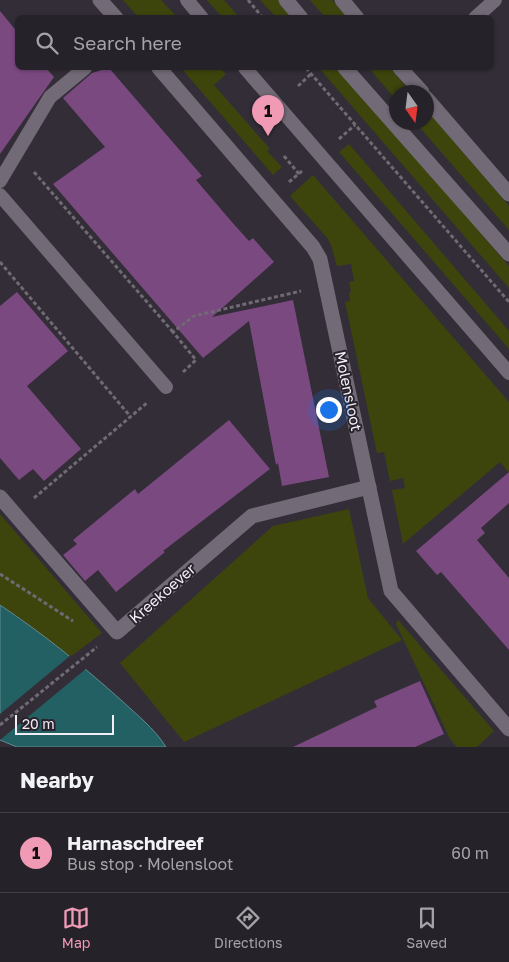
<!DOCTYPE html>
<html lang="en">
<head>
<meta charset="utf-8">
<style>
  body { margin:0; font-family:"Golos Text",sans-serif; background:#2e2a31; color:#f1f3f6 }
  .compass { position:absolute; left:389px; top:85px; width:45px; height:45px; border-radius:50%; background:#262229; box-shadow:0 1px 4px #0004; rotate:166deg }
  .scale { position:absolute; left:15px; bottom:12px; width:99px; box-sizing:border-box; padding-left:5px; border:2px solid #f2eef5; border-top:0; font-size:14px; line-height:18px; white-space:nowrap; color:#f2eef5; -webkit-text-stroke:4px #29232d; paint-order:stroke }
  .you { position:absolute; left:328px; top:409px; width:18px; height:18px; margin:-12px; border:4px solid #fff; border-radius:50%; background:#1a73e8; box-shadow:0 0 0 8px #1a73e833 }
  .badge { display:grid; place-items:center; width:32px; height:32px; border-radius:50%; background:#f09ab6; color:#111; font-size:16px; font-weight:700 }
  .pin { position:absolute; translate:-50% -41px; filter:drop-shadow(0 1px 2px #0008) }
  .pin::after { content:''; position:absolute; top:26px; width:18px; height:15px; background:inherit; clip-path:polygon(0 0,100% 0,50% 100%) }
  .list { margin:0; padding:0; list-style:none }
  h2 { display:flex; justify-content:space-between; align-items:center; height:65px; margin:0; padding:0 20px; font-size:21px }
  h2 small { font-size:16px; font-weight:400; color:#a4a4a8 }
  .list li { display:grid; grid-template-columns:32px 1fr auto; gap:15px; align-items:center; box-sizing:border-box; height:80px; padding:0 20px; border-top:1px solid #423f46 }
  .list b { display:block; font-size:19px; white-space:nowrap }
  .list p { margin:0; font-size:16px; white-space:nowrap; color:#a4a4a8 }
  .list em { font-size:16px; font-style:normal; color:#a4a4a8 }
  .icon { flex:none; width:28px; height:28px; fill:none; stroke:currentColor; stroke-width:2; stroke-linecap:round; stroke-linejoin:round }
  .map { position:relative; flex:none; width:509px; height:747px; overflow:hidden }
  .search { position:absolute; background:#262229; box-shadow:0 1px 4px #0004; left:15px; right:15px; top:15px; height:55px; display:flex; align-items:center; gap:12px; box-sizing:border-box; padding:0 18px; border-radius:8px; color:#a4a4a8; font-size:19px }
  .sheet { height:145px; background:#262229 }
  nav { display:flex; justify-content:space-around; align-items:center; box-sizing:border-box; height:70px; border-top:1px solid #423f46; background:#262229; font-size:14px; color:#a4a4a8 }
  nav a { display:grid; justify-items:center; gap:2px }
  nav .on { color:#f09ab6 }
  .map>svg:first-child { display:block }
  .green { fill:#3d450d }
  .water { fill:#236063; stroke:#618b8f }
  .pier { fill:#332d37 }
  .building { fill:#7a4980 }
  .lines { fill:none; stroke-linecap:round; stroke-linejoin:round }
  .path { stroke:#6f6a73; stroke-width:3; stroke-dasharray:4 2.5; stroke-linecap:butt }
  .lane { stroke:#726a76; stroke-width:14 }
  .street { stroke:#726a76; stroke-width:15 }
  .secondary { stroke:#726a76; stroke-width:15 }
  .labels { text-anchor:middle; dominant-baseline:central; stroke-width:4; stroke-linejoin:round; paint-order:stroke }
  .street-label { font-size:15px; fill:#f2eef5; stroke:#29232d }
</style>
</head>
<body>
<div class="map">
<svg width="509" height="747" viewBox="0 0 509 747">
  <rect width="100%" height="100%" fill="#332d37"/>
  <g class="green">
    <path d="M123 0H161L177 17H138Z"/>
    <path d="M207 0H224L239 17H222Z"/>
    <path d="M260 0H279L294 17H276Z"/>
    <path d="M310 0H332L347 17H325Z"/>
    <path d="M181 68H220L226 74 214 85 270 149 267 151 282 167 273 175Z"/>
    <path d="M319 68H338L509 266V288Z"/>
    <path d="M369 68H390L411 92H396V100Z"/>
    <path d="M427 110 509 206V230L416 123 426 122Z"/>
    <path d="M349 144 509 331V349L339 152Z"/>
    <path d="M313 175 509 402V473L500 462 403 544 392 490 405 488 403 478 390 481 384 452 377 453 345 302 350 301 349 293 351 292 349 282 354 281 351 264 337 266 331 245 328 239 290 196Z"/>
    <path d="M349 509 368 598 402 640 184 742 120 663 273 526Z"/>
    <path d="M0 514 102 633 69 658 20 618 0 605Z"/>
    <path d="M398 620 494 731 477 747H457L450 739 396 624Z"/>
  </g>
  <path class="water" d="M0 605C42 633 83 666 121 700 137 715 154 728 166 747H17L0 740Z"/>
  <path class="pier" d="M71 655 87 668 0 740V714Z"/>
  <g class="building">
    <path d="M0 11 18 33V68H46L54 77 0 154Z"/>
    <path d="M109 68 202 176 196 180 231 221 249 241 253 238 274 262 212 317 293 300 329 477 282 486 278 463 276 465 249 321 203 358 53 184 105 147 63 98 92 73Z"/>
    <path d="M17 292 68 351 27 386 81 449 44 481 33 469 19 480 0 458V306Z"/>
    <path d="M229 420 270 469 163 551 165 552 116 592 98 570 85 581 63 555 77 544 73 540 135 489 138 494Z"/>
    <path d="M509 472V503L481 528 485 533 477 540 509 578V650L441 572 437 575 416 551Z"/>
    <path d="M420 681 444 734 415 747H293L377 707 374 701Z"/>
  </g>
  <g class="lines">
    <g class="path">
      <path d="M248 0 263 18"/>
      <path d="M306 68 509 302"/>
      <path d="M298 86 311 74"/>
      <path d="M339 139 355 125"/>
      <path d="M284 156 299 174"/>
      <path d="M34 172 173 332"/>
      <path d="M289 182 302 171"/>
      <path d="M0 262 130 416"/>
      <path d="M183 372 196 360 173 332 194 316 301 291"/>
      <path d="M34 498 148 402"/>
      <path d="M0 574 73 621"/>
      <path d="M0 725 97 647"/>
    </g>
    <g class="lane">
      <path d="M187 0 202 18"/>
      <path d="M475 18 495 0"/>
      <path d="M245 68 509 373"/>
      <path d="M0 181 50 97 85 68"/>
      <path d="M0 195 166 387"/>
    </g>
    <g class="street">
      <path d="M100 0 116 18"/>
      <path d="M159 68 313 247 320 259 391 591 509 729"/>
      <path d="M0 497 117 632 252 516 369 487"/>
    </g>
    <g class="secondary">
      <path d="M286 0 301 18"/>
      <path d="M342 0 357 18"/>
      <path d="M345 68 509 254"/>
      <path d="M400 68 422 92"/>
      <path d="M426 98 509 194"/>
    </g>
  </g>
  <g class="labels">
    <g class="street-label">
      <text transform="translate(349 391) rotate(78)">Molensloot</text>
      <text transform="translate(162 593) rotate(-41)">Kreekoever</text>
    </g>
  </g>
</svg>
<svg class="compass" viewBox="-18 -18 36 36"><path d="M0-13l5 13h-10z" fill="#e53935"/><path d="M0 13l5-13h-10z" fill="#a4a4a8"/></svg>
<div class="scale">20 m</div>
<div class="you"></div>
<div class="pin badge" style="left:268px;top:136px">1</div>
<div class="search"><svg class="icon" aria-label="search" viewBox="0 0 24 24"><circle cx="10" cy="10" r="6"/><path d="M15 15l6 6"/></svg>Search here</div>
</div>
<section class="sheet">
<h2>Nearby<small></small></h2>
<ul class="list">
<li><span class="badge">1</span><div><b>Harnaschdreef</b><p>Bus stop · Molensloot</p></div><em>60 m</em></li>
</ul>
</section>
<nav>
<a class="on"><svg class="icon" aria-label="map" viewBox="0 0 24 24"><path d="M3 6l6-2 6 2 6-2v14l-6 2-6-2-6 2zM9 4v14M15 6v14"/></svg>Map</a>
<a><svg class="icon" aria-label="directions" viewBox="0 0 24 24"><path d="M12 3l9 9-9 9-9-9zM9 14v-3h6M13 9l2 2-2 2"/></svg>Directions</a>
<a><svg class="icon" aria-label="saved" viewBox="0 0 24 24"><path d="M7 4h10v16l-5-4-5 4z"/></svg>Saved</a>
</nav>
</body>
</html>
